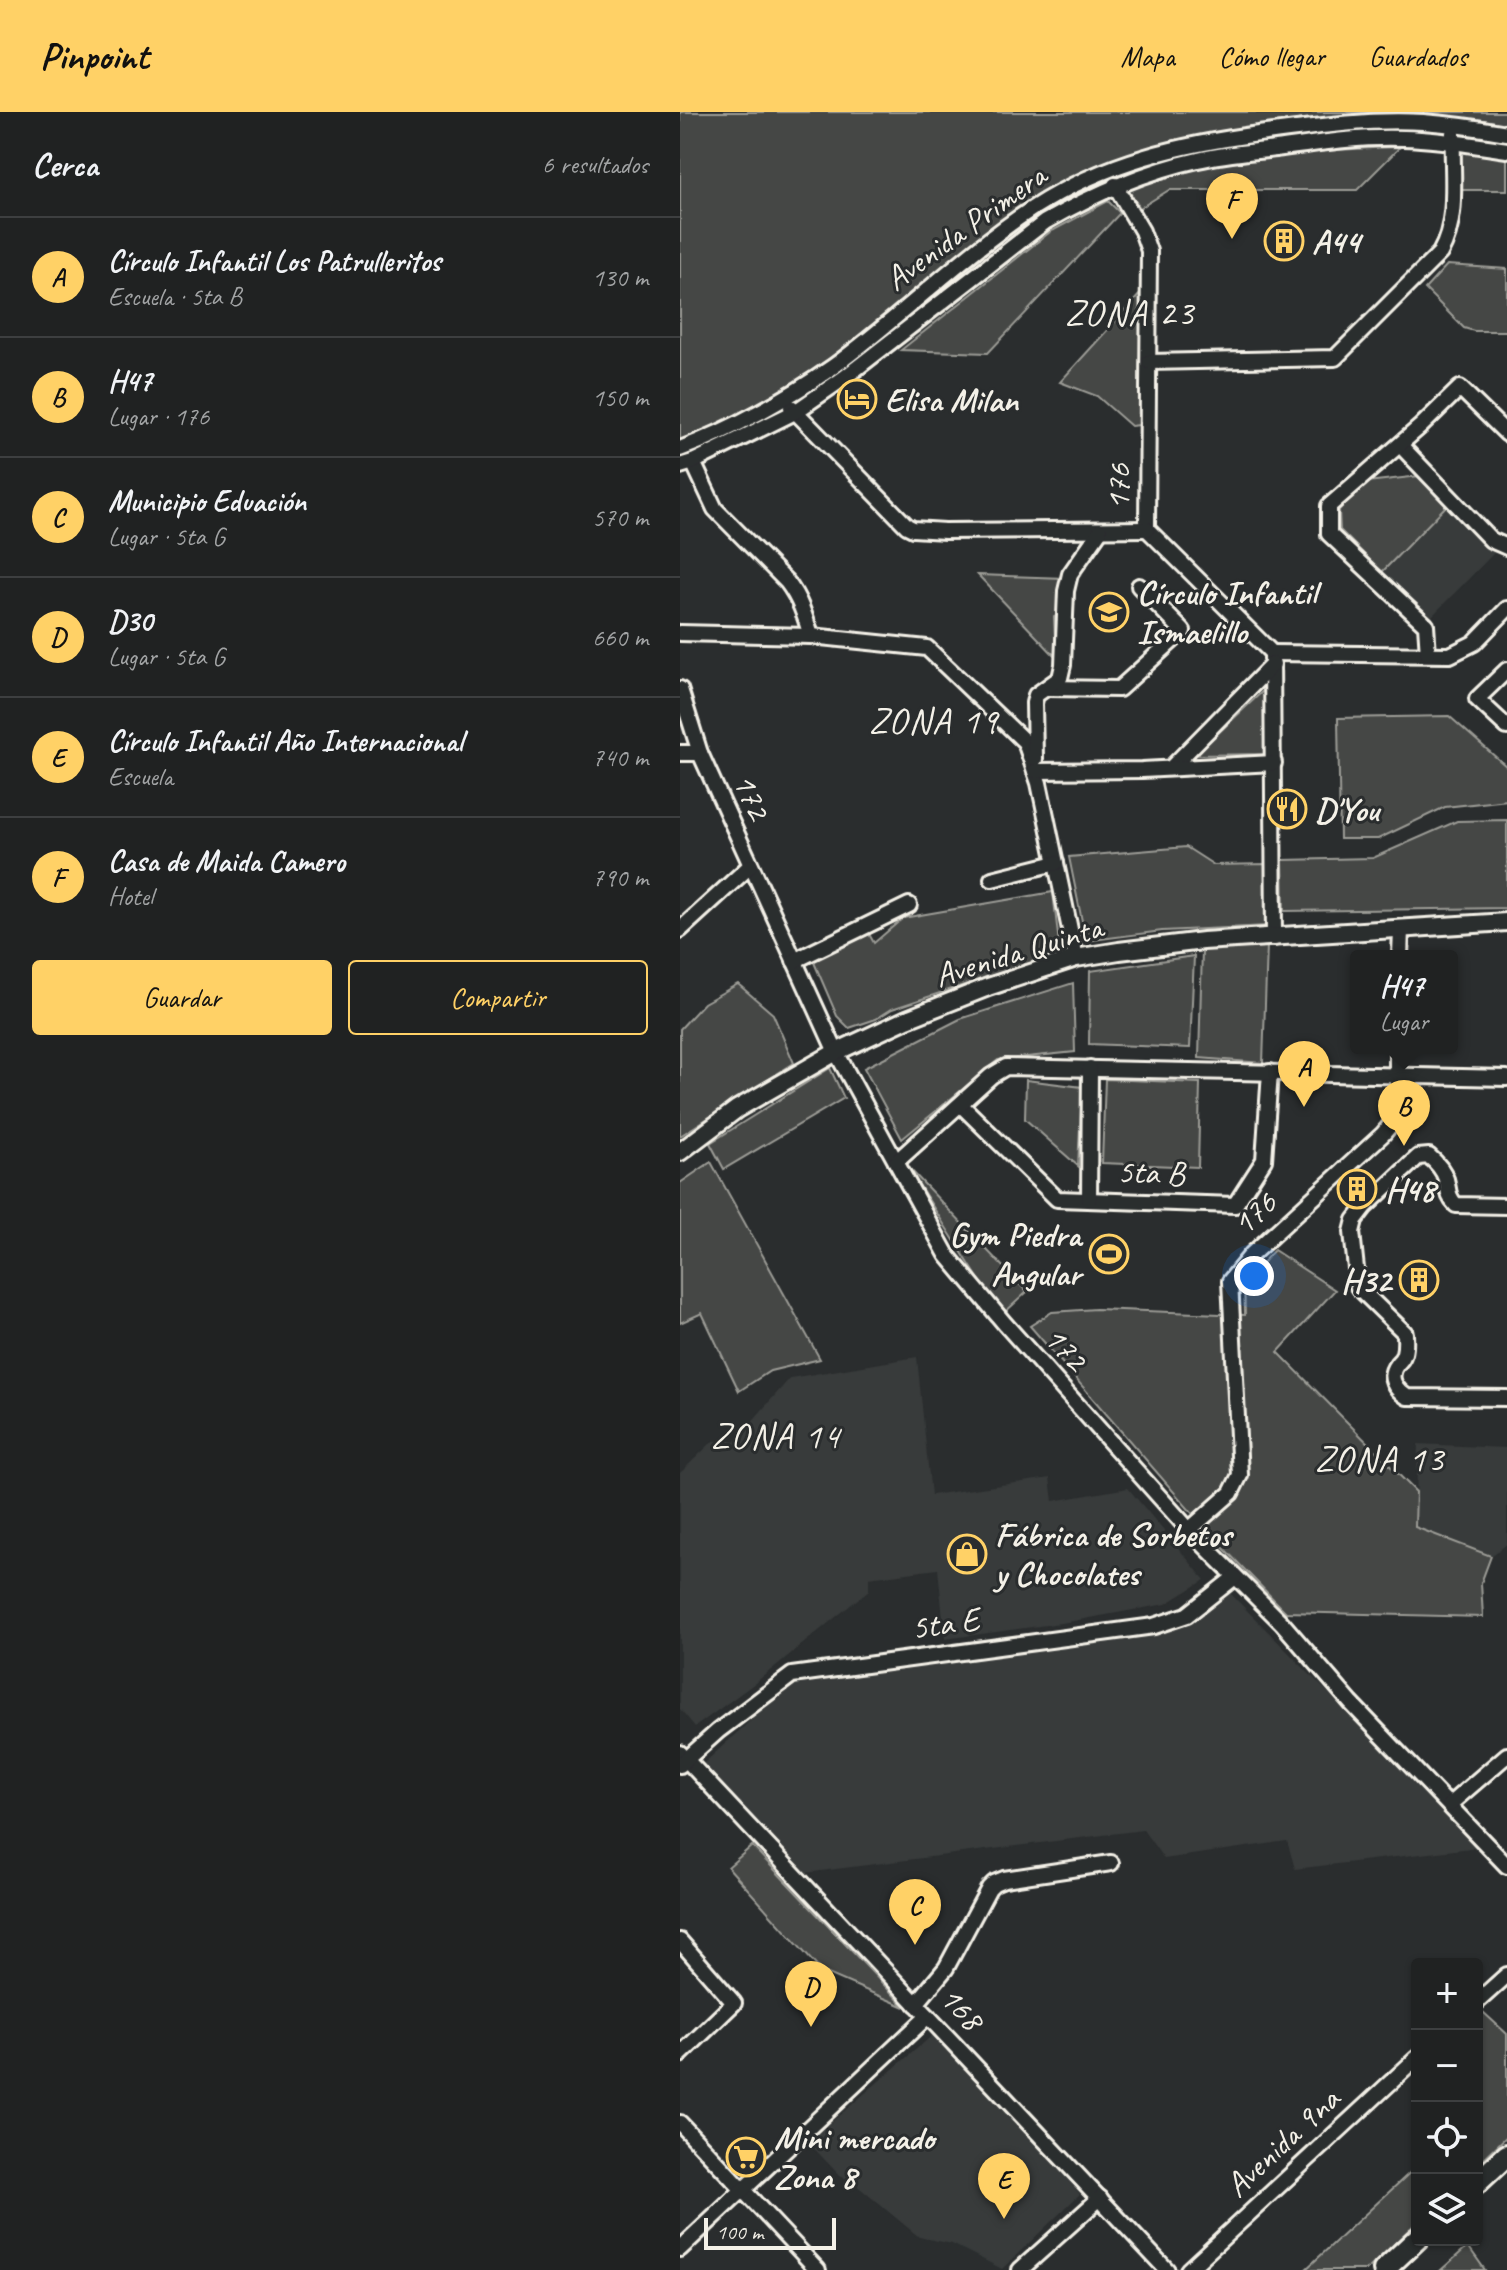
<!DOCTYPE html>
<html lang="es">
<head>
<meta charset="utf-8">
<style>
  body { margin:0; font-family:Caveat,sans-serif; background:#2d2f2f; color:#f1f3f6 }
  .controls { position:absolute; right:24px; bottom:24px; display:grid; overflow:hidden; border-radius:8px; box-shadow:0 2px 6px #0004 }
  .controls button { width:72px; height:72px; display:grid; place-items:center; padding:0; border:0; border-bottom:2px solid #3d3f40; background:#202222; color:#f1f3f6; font:40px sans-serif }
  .scale { position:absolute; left:24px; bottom:20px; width:132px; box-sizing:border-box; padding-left:8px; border:4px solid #f4f1e8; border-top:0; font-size:22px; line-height:28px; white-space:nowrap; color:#f4f1e8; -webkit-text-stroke:6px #2a2d2e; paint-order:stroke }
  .you { position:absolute; left:574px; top:1164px; width:28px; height:28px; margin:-20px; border:6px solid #fff; border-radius:50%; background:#1a73e8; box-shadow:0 0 0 12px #1a73e833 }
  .badge { display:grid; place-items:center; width:52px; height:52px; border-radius:50%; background:#ffd166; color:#111; font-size:26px; font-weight:700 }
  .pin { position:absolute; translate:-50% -66px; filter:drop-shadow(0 2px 4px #0008) }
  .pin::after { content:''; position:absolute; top:42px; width:28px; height:24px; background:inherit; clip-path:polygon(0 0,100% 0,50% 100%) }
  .popup { position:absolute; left:670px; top:838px; width:108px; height:104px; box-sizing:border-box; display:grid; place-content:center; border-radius:8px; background:#202222; filter:drop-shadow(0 2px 6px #0005); font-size:26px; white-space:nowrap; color:#a2a4a5 }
  .popup b { font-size:30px; color:#f1f3f6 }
  .popup::after { content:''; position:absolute; left:50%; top:100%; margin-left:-16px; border:16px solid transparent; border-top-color:#202222 }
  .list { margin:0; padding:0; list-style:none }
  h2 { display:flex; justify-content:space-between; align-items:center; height:104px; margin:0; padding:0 32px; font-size:34px }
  h2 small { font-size:26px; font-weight:400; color:#a2a4a5 }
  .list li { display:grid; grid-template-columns:52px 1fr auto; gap:24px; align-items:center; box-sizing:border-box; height:120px; padding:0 32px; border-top:2px solid #3d3f40 }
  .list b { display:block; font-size:30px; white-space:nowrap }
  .list p { margin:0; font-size:26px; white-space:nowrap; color:#a2a4a5 }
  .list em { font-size:26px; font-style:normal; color:#a2a4a5 }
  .actions { display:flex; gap:16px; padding:24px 32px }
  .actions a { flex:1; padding:18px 0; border:2px solid #ffd166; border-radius:8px; text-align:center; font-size:28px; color:#ffd166 }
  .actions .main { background:#ffd166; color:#111 }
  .icon { flex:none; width:44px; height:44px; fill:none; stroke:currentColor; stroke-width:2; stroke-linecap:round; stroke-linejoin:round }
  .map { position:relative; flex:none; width:827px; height:2158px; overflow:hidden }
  header { display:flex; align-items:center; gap:48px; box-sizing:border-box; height:112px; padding:0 40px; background:#ffd166; color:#111 }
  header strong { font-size:38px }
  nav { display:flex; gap:44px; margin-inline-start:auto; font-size:28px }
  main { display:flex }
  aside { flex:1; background:#202222 }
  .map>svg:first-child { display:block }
  .built { fill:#373a3a }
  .green { fill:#444645; stroke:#9c9c96; stroke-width:2 }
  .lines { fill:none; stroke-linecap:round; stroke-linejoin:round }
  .minor-casing { stroke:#f4f1e8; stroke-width:20 }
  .major-casing { stroke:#f4f1e8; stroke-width:22 }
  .highway-casing { stroke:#f4f1e8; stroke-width:26 }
  .minor { stroke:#2a2d2e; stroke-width:14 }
  .major { stroke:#2a2d2e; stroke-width:16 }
  .highway { stroke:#2a2d2e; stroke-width:20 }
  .labels { text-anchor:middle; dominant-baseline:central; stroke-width:6; stroke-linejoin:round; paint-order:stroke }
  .street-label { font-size:34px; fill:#f4f1e8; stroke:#2a2d2e }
  .poi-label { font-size:34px; font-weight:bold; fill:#f4f1e8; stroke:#2a2d2e; text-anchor:start }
  .neighbourhood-label { font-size:36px; letter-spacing:2px; fill:#f4f1e8; stroke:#2a2d2e }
</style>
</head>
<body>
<header>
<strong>Pinpoint</strong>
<nav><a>Mapa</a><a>Cómo llegar</a><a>Guardados</a></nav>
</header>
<main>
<aside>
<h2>Cerca<small>6 resultados</small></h2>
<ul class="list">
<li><span class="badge">A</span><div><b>Círculo Infantil Los Patrulleritos</b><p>Escuela · 5ta B</p></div><em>130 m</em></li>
<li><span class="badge">B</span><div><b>H47</b><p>Lugar · 176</p></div><em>150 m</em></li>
<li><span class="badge">C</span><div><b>Municipio Eduación</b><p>Lugar · 5ta G</p></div><em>570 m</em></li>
<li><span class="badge">D</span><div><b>D30</b><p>Lugar · 5ta G</p></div><em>660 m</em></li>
<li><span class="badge">E</span><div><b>Círculo Infantil Año Internacional</b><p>Escuela</p></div><em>740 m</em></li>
<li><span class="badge">F</span><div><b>Casa de Maida Camero</b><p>Hotel</p></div><em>790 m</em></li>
</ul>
<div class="actions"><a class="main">Guardar</a><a>Compartir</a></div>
</aside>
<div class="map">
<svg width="827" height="2158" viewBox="0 0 827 2158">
  <rect width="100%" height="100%" fill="#2a2d2e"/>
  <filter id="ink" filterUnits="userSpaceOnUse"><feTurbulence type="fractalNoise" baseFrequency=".0125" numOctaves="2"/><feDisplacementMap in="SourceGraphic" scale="16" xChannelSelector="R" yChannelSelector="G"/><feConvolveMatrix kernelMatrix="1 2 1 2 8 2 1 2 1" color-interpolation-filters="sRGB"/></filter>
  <g filter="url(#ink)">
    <g class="built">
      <path d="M770 390 817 438 750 506 702 460Z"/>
      <path d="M237 1245 251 1383 370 1366 373 1389 448 1376 525 1468 486 1492 388 1510 265 1527 258 1457 189 1466V1478L75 1571 15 1615 0 1597V1361L33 1329 48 1328 54 1330 110 1266Z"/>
      <path d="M738 1332 827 1336V1432L811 1444 735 1415Z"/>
      <path d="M549 1480 800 1735 615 1757 607 1729 484 1747 463 1718 125 1761 23 1652 113 1569 373 1536 489 1519Z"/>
      <path d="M255 1921 341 2011 400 2082 322 2157 272 2132 239 2125 175 2072 160 2064 128 2030Z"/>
    </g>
    <g class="green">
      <path d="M0 0H827V17L768 7 548 20 371 83 132 268 0 331Z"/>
      <path d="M685 15 751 16 752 21 682 22 425 72 374 98 179 250 120 290 119 288 122 283 350 106 414 68 490 41Z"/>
      <path d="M720 35 677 78H489L460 96 448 78C465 72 482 65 500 60 572 43 647 37 720 35Z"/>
      <path d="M783 39H796L827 46V78H779V43Z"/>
      <path d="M428 89 440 101 308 241 221 238 370 120Z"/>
      <path d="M767 153 827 157V219H794L784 216 745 177Z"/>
      <path d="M462 180 459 313 451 314 417 284 380 270Z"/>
      <path d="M740 364 770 390 702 460 660 418 659 398 687 370Z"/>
      <path d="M298 463 385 466 380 502 374 505 376 545Z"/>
      <path d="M585 577 586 642 515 643Z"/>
      <path d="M769 604 827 655V688L765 695 698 727H660L658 606Z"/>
      <path d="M827 708V796L604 799 603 748 693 746 777 709Z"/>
      <path d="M506 735 534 753 588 752 589 814 482 819 406 829 389 745Z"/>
      <path d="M373 780 380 841 212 897 196 907 169 916 157 904 133 848 189 822 194 831 223 806Z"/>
      <path d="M587 833 583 951 519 946 522 838Z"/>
      <path d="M514 844 510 936 409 932 410 859Z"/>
      <path d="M393 871 395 940 318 948 222 1027 184 956 280 907Z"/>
      <path d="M58 872 93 902 114 951 0 1024V917L24 891Z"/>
      <path d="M150 956 164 986 44 1057 30 1031Z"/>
      <path d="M425 967 520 971 518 1055 422 1051Z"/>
      <path d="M346 968 402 975 398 1054 345 1007Z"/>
      <path d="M31 1050 140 1247 90 1259 59 1279 22 1201 0 1211V1071Z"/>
      <path d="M227 1054 347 1180 324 1201 312 1188Z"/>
      <path d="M594 1138 655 1178 598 1240 736 1380 735 1415 811 1444 801 1471 803 1505 606 1500 532 1424 350 1214 372 1200 416 1197 565 1203 564 1170Z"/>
      <path d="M72 1734 225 1895 141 1859 48 1755Z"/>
      <path d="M803 1900 827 1922V2024L797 2053V1906Z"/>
      <path d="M737 2054V2110L689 2156 686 2158H625Z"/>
      <path d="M788 2134 805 2158H761Z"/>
    </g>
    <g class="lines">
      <defs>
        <g id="minor">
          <path d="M435 73 462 119 469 139 467 417 592 541 594 826"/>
          <path d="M469 250 655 246 760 141C780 106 771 59 773 21"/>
          <path d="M111 295 227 414 233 417 265 419 467 417"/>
          <path d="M720 333 811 428 827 435"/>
          <path d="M0 337C51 318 110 285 154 254 222 204 282 143 353 96 426 49 502 32 586 21 638 14 691 7 743 10 771 12 799 16 827 21"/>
          <path d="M13 350 35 397 107 470C120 487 125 504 131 524"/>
          <path d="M0 354 13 350 115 300 164 266 365 110C414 82 463 60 518 48 543 42 570 40 596 37 638 31 681 24 724 26 759 27 793 33 827 38"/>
          <path d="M0 521 131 524 247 536 345 630 359 671 396 846"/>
          <path d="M592 541 770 543 794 531 827 497"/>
          <path d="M748 542 746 513 649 422V394L741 314 780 276 827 322"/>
          <path d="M827 558 797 587 827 615"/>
          <path d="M368 576 439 577 503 519 459 474"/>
          <path d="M0 577 20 641 156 940 267 1143 325 1212 509 1418 602 1511 671 1591 827 1754"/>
          <path d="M0 641H20"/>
          <path d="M355 647 354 591 356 583 380 566 383 553 386 479 390 462 420 419"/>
          <path d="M492 655 593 552"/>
          <path d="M355 659 462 658 594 651"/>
          <path d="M312 767 376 751"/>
          <path d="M0 818 70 754"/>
          <path d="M720 844 721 817"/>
          <path d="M114 849 229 793"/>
          <path d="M281 993 377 1087 555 1093 584 1048 590 960"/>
          <path d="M216 1050 311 964 326 955 827 966"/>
          <path d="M409 1088 410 956"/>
          <path d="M827 1094 776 1093C767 1084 769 1078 766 1067 763 1057 756 1050 749 1044L738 1045 685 1095 675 1108 672 1120 678 1175 725 1221C725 1227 726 1234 724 1241 722 1248 722 1246 717 1252 707 1265 715 1277 727 1285L827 1286"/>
          <path d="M509 1418 551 1381 560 1363 550 1169 572 1142 703 1022 717 1005V936"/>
          <path d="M0 1641 487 2158"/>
          <path d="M0 1653 38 1619 112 1563 474 1514 507 1503 555 1465"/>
          <path d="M769 1693 827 1643"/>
          <path d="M0 1829 54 1891 0 1943"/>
          <path d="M797 1890 827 1863"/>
          <path d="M236 1892 266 1856 309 1776 314 1771 324 1767 431 1751"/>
          <path d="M0 2011 138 2158"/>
          <path d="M0 2137 248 1904"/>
          <path d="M340 2158 420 2086"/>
          <path d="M508 2158 737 1946"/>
        </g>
        <path id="major" d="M0 1040 57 997 156 940 227 907 308 875 396 846 439 839 523 829 827 810"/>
        <g id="highway">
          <path d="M797 2071 827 2043"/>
          <path d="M704 2158 737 2127"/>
        </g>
      </defs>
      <use href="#minor" class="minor-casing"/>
      <use href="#major" class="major-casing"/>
      <use href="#highway" class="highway-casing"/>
      <use href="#minor" class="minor"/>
      <use href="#major" class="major"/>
      <use href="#highway" class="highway"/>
    </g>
  </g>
  <defs>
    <symbol id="building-ring" viewBox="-11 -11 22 22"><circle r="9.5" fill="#2a2d2e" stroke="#ffd166" stroke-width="1.5"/><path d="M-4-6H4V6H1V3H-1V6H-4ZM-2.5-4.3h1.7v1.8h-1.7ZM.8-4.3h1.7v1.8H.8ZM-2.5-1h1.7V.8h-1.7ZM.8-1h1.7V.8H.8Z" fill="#ffd166"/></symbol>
    <symbol id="hotel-ring" viewBox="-11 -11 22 22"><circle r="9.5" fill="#2a2d2e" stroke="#ffd166" stroke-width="1.5"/><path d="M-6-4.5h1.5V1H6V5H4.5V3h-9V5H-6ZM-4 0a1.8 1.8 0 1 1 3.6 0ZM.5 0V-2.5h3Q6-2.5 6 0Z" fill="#ffd166"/></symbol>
    <symbol id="school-ring" viewBox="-11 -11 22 22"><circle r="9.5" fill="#2a2d2e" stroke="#ffd166" stroke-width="1.5"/><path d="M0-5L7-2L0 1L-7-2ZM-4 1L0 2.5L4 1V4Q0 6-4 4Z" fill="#ffd166"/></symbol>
    <symbol id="restaurant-ring" viewBox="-11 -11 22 22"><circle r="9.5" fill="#2a2d2e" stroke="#ffd166" stroke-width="1.5"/><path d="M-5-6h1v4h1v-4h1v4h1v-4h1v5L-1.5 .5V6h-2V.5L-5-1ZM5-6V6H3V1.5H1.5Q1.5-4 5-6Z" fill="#ffd166"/></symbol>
    <symbol id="stadium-ring" viewBox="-11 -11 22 22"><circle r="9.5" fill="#2a2d2e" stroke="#ffd166" stroke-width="1.5"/><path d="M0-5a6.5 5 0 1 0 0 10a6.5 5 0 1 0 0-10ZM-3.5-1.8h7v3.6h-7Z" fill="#ffd166"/></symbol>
    <symbol id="shop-ring" viewBox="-11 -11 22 22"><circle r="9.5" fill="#2a2d2e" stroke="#ffd166" stroke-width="1.5"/><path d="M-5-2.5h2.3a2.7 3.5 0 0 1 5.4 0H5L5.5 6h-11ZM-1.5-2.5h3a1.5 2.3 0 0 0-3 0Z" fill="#ffd166"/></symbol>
    <symbol id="supermarket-ring" viewBox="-11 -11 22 22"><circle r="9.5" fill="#2a2d2e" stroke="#ffd166" stroke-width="1.5"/><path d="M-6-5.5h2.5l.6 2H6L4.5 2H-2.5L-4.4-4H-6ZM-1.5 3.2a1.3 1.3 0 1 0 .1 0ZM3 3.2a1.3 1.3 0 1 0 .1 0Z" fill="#ffd166"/></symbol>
  </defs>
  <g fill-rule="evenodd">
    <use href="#building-ring" x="582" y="107" width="44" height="44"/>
    <use href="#hotel-ring" x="155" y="265" width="44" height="44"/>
    <use href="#school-ring" x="407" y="478" width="44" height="44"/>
    <use href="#restaurant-ring" x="585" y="675" width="44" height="44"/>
    <use href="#building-ring" x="655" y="1055" width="44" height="44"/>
    <use href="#stadium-ring" x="407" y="1120" width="44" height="44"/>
    <use href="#building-ring" x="717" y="1146" width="44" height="44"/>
    <use href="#shop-ring" x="265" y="1420" width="44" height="44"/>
    <use href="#supermarket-ring" x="44" y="2023" width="44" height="44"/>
  </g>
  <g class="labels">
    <g class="street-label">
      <text transform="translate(285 115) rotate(-36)">Avenida Primera</text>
      <text transform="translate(438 375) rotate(-89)">176</text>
      <text transform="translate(72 684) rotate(66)">172</text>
      <text transform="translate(338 839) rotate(-17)">Avenida Quinta</text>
      <text transform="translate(471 1060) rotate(2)">5ta B</text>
      <text transform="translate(574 1101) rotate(-43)">176</text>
      <text transform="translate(386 1236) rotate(48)">172</text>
      <text transform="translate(265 1511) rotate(-8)">5ta E</text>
      <text transform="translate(282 1896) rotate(47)">168</text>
      <text transform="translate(602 2030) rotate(-43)">Avenida 9na</text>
    </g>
    <g class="poi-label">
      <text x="632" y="129">A44</text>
      <text x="205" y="287">Elisa Milan</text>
      <text x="457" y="480">Círculo Infantil<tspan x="457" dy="39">Ismaelillo</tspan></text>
      <text x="635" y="697">D'You</text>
      <text x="705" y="1077">H48</text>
      <text x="401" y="1122" text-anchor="end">Gym Piedra<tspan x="401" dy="39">Angular</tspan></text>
      <text x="711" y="1168" text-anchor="end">H32</text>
      <text x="315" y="1422">Fábrica de Sorbetos<tspan x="315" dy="39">y Chocolates</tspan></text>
      <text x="94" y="2025">Mini mercado<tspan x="94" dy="39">Zona 8</tspan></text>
    </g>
    <g class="neighbourhood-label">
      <text x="450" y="201">ZONA 23</text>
      <text x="254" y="609">ZONA 19</text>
      <text x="96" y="1324">ZONA 14</text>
      <text x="700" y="1347">ZONA 13</text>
    </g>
  </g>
</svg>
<div class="controls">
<button>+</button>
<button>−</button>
<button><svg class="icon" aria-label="locate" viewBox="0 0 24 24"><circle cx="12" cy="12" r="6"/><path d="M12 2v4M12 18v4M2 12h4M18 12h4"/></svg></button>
<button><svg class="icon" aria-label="layers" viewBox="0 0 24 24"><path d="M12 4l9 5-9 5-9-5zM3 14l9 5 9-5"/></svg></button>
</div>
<div class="scale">100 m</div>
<div class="you"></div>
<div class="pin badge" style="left:624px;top:995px">A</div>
<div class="pin badge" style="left:724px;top:1034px">B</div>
<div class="popup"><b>H47</b>Lugar</div>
<div class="pin badge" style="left:235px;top:1833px">C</div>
<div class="pin badge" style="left:131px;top:1915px">D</div>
<div class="pin badge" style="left:324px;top:2107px">E</div>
<div class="pin badge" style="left:552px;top:127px">F</div>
</div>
</main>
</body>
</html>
